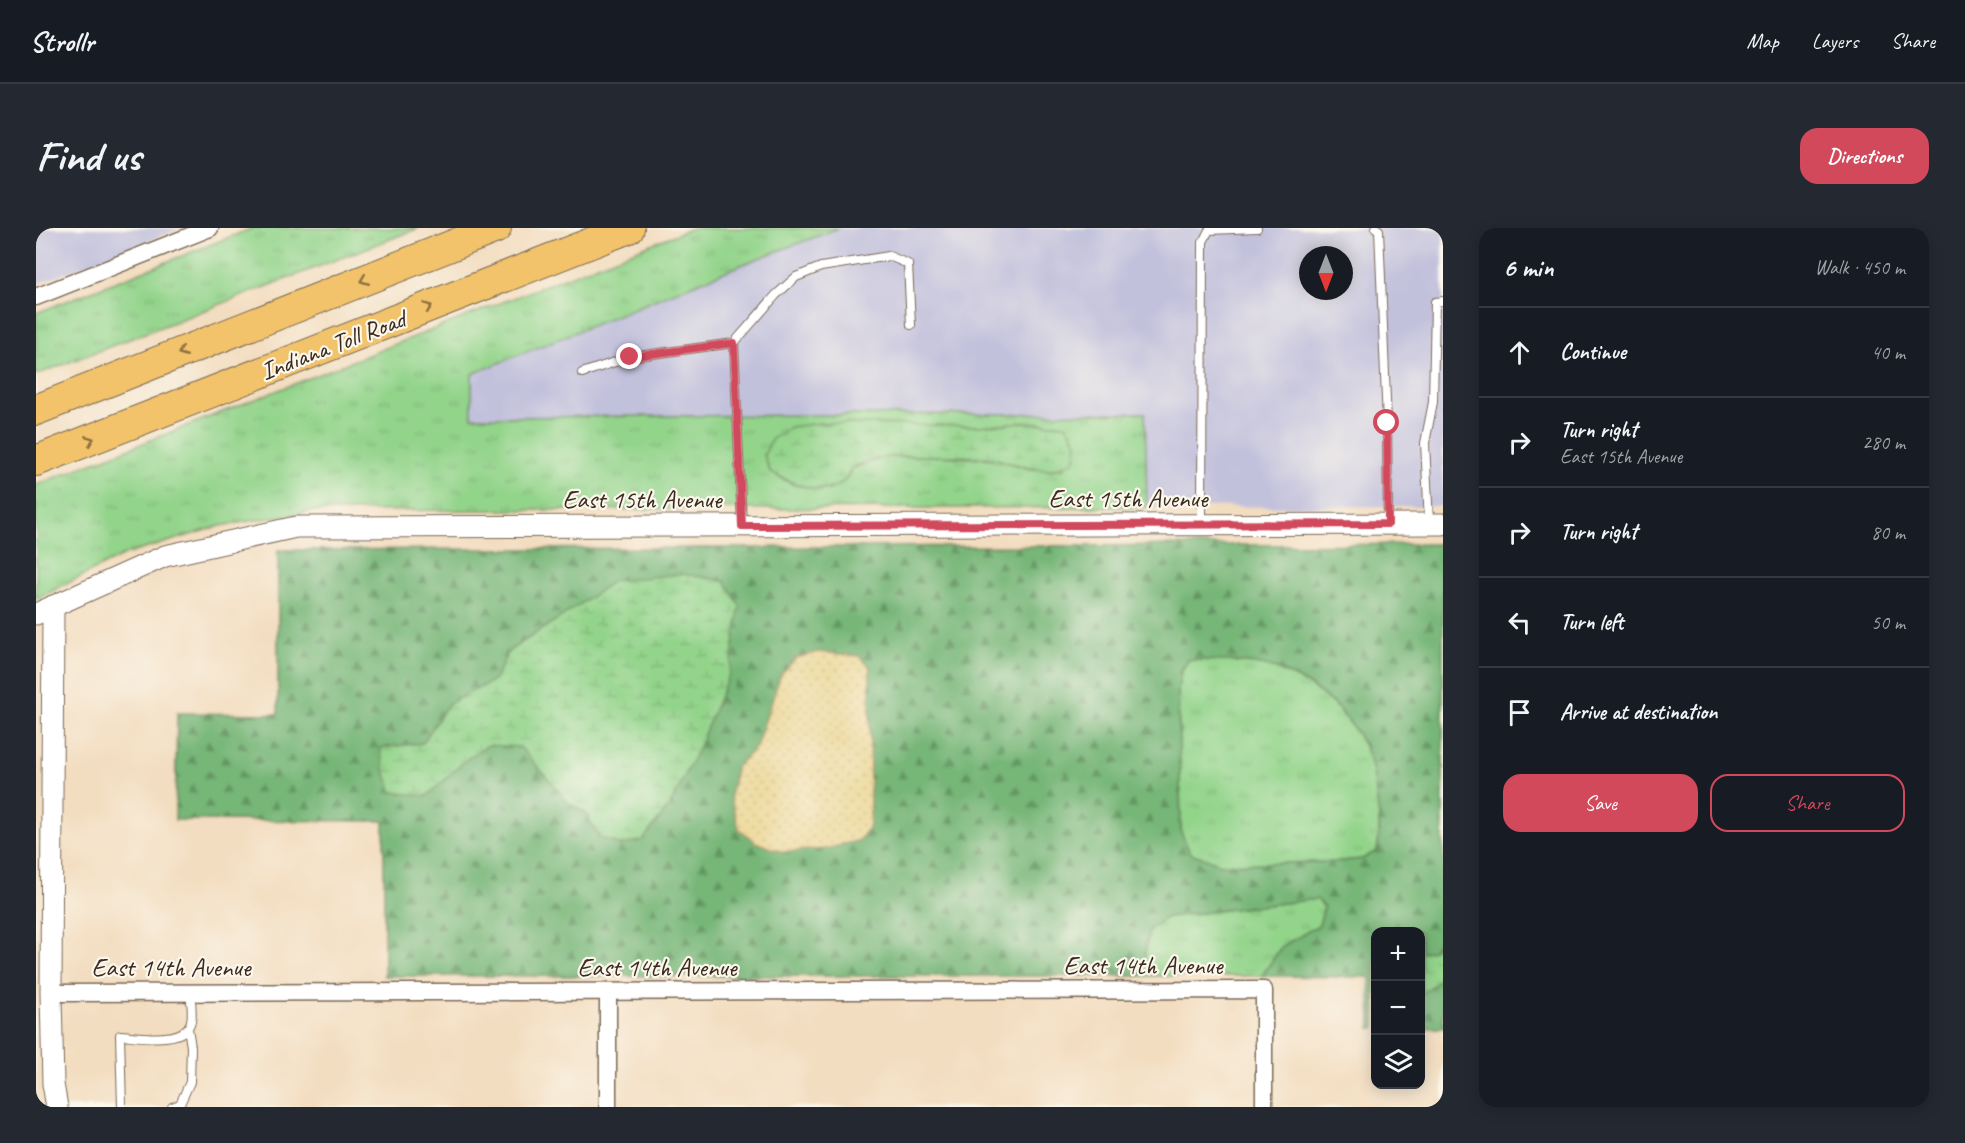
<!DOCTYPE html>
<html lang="en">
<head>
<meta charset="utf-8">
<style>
  body { margin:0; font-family:Caveat,sans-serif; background:#242831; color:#f1f3f6 }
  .controls { position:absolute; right:18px; bottom:18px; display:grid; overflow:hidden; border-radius:12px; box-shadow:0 3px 15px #0003 }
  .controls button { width:54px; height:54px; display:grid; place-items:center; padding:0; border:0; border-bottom:2px solid #363941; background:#171b24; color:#f1f3f6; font:30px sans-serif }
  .compass { position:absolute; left:1263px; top:18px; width:54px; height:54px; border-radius:50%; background:#171b24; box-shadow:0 3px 15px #0003; rotate:180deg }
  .stop { position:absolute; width:18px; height:18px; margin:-14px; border:4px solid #d1495b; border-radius:50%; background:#fff }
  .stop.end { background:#d1495b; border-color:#fff; box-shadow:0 2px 6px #0008 }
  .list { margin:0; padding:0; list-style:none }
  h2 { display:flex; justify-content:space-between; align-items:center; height:78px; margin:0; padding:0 24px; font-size:26px }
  h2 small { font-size:20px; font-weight:400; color:#9ea1a6 }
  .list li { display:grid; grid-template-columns:39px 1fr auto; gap:18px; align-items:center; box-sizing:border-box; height:90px; padding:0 24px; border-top:2px solid #363941 }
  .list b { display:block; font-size:22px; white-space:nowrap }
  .list p { margin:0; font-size:20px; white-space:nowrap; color:#9ea1a6 }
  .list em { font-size:20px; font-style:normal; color:#9ea1a6 }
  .actions { display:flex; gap:12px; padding:18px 24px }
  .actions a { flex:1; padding:14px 0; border:2px solid #d1495b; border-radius:18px; text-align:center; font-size:21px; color:#d1495b }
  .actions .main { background:#d1495b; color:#fff }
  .icon { flex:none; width:33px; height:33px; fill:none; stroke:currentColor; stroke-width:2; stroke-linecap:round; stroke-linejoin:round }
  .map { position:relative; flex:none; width:1407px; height:879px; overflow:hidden; border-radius:18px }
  header { display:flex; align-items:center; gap:36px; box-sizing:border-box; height:84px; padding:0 30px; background:#171b24; border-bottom:2px solid #363941 }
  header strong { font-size:28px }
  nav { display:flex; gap:33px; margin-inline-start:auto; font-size:21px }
  .intro { display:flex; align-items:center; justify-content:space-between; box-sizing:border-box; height:144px; padding:0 36px }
  h1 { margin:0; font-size:42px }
  .button { padding:15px 27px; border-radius:18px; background:#d1495b; color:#fff; font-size:21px; font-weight:700 }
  main { display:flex; gap:36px; padding:0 36px }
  aside { flex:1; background:#171b24; border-radius:18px; box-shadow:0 3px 15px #0003 }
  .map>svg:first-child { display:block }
  .industrial { fill:#c2c1dc; fill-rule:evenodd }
  .grass { fill:url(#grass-tufts); stroke:#677f54; stroke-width:1.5; fill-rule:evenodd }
  .forest { fill:url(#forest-firs); stroke:#58704a; stroke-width:1.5; fill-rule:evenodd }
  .wetland { fill:url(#wetland-marsh); stroke:#677f54; stroke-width:1.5 }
  .sand { fill:url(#sand-dots); stroke:#94825e; stroke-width:1.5 }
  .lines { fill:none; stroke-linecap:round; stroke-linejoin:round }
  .service-casing { stroke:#7b6957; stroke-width:10 }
  .minor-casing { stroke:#7b6957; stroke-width:19 }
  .tertiary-casing { stroke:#7b6957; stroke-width:23 }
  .motorway-casing { stroke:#7b6957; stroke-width:32 }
  .service { stroke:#fff; stroke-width:8 }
  .minor { stroke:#fff; stroke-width:16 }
  .tertiary { stroke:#fff; stroke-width:21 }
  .motorway { stroke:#f2c36a; stroke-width:30 }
  .oneway { stroke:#8d6f40 }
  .route { stroke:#d1495b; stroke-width:8 }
  .labels { text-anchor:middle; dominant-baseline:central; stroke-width:4.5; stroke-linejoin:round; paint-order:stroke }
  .street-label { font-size:26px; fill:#3b2a1e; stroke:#fbf7ec }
</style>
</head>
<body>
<header>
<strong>Strollr</strong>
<nav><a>Map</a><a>Layers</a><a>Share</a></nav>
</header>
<div class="intro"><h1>Find us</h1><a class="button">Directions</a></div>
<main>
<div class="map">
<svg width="1407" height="879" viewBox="0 0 1407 879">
  <defs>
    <pattern id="grass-tufts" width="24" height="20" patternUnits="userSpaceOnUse" patternTransform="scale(1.5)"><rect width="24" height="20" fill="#93d48b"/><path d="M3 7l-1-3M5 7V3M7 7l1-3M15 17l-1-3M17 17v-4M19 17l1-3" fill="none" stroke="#80b678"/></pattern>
    <pattern id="forest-firs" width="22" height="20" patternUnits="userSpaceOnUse" patternTransform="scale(1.5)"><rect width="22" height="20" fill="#76b677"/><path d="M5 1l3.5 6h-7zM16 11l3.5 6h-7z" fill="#629461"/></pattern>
    <pattern id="wetland-marsh" width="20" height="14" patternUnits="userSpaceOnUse" patternTransform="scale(1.5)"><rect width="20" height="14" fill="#93d48b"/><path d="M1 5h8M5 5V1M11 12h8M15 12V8" fill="none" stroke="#80b678"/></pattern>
    <pattern id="sand-dots" width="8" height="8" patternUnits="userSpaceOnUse" patternTransform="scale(1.5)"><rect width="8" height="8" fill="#eeda9e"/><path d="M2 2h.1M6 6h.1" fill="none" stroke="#cdbb88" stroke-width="1.8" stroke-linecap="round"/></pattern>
  </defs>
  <rect width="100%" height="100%" fill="#fbf7ec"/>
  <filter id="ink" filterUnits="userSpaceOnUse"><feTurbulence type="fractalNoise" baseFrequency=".0167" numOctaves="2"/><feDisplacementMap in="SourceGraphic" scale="12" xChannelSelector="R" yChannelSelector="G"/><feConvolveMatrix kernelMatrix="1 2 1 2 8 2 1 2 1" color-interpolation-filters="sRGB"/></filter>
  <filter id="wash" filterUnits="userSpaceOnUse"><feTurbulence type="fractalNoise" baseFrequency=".008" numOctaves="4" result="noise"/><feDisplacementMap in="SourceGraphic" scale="24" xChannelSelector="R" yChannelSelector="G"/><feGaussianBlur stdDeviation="1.35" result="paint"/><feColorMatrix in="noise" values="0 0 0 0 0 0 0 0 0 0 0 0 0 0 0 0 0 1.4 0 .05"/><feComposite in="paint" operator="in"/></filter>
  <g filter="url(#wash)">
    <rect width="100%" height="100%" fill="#f3ddc0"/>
    <g class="industrial">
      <path d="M0 0H146L0 56Z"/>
      <path d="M803 0H1407V278L1111 279 1108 185 436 189 435 146 715 33ZM1272 27H1308V63H1272Z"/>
    </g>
    <g class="grass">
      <path d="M217 0H383L0 147V85Z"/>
      <path d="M656 0H803L715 33 436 146V189L1109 185 1111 279 276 283 184 298 88 327 0 371V257ZM987 194 1031 197 1041 216 1028 240 1013 242 994 241 959 231 902 228 849 229 817 240 807 254 793 262 758 257 734 244 728 227Z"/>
      <path d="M1152 432C1177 432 1220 433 1243 442 1285 459 1318 489 1334 532 1338 542 1338 554 1340 564 1343 584 1345 603 1341 623L1326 631 1297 634 1185 636 1154 625 1145 604 1142 463 1145 444Z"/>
      <path d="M1281 671 1288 679 1283 697 1245 719 1226 748H1105L1113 701 1131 689Z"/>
    </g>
    <g class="forest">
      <path d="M1407 316V705L1397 722 1385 725 1384 704H1340L1339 800H1335L1334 749 1226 748 1245 719 1283 697 1288 679 1281 671 1131 689 1113 702 1105 748H348V593L139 592 141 485 242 486V322ZM577 353 693 446 662 521 634 577 607 612 563 609 550 585 531 574 519 558 484 519 452 516 433 529 391 568 345 520 387 515 412 476 459 452 473 423 554 370ZM1152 432C1177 432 1221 433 1243 442 1286 459 1318 489 1334 532 1338 542 1338 554 1340 564 1343 584 1345 603 1341 623L1326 631 1297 634 1185 636 1154 625 1145 604 1142 463 1145 444ZM834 439V597L824 612 700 539 720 519 732 486Z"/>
      <path d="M1407 750V800H1385V766Z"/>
    </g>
    <g class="wetland">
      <path d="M987 194 1031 197 1041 216 1039 232C1011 251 989 237 959 231 934 227 906 228 881 228 861 228 835 228 818 239 813 242 812 250 807 254 789 271 753 254 734 244L728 227 736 211 754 199 785 195 942 198Z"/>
      <path d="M646 346 689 353 704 378 693 446 662 521 634 577 607 612 585 617 563 609 550 585 531 574 519 558 484 519 452 517 433 529 391 568 357 564 349 544 344 520 387 515 412 476 459 452 473 423 554 370 577 353Z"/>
      <path d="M1407 705V750L1385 766V725L1397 722Z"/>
    </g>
    <path class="sand" d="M782 424 823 428 834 439V597L824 612 790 621 747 624 721 615 703 601 694 568 700 539 720 519 745 446 760 430Z"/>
  </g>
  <g filter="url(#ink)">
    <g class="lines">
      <defs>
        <g id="service">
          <path d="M1340 0 1343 2 1351 195 1352 295"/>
          <path d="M546 145 594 129 698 115"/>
          <path d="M1393 295 1389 215 1397 174 1399 74 1407 73"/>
          <path d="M1166 296 1167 14 1173 2 1221 0"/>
          <path d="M706 297 698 115 740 67 760 49 785 39 853 28 872 36 875 97"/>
          <path d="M86 879 84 807C103 808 149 817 155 793 157 785 155 773 154 764"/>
          <path d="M136 879 144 876 154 854 155 819 152 800"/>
        </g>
        <g id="minor">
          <path d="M0 69 174 0"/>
          <path d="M572 764V879"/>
          <path d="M15 765 1228 762V879"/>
        </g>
        <g id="tertiary">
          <path d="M17 378 15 765 17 856 21 879"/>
          <path d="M0 386 129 328 260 299 1407 296"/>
        </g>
        <g id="motorway">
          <path d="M0 182 460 0"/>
          <path d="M0 233 593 0"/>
        </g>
      </defs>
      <use href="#service" class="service-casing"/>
      <use href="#minor" class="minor-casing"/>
      <use href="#tertiary" class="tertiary-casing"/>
      <use href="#motorway" class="motorway-casing"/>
      <use href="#service" class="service"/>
      <use href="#minor" class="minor"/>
      <use href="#tertiary" class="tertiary"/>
      <use href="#motorway" class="motorway"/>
    </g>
    <defs><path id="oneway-chevron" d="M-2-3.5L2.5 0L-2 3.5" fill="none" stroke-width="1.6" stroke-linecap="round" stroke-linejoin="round" transform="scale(1.5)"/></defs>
    <g class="oneway">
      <use href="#oneway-chevron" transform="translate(328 52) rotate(158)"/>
      <use href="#oneway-chevron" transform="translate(392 79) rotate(-21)"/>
      <use href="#oneway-chevron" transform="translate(146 124) rotate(158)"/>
      <use href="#oneway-chevron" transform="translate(54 212) rotate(-21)"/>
    </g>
  </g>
  <g class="lines" filter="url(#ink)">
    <path class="route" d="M594 129 698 115 706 298 1352 296 1351 195"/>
  </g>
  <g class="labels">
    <g class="street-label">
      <text transform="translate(297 117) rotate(-21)">Indiana Toll Road</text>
      <text x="1092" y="270">East 15th Avenue</text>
      <text x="606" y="271">East 15th Avenue</text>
      <text x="1107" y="737">East 14th Avenue</text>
      <text x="135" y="739">East 14th Avenue</text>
      <text x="621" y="739">East 14th Avenue</text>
    </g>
  </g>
</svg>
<div class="controls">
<button>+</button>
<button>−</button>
<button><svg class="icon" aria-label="layers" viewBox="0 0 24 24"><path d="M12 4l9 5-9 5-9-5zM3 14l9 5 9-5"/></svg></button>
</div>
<svg class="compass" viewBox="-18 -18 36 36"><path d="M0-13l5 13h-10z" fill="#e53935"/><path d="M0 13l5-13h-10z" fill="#9ea1a6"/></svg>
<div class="stop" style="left:1351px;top:195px"></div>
<div class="stop end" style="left:594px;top:129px"></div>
</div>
<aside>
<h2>6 min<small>Walk · 450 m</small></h2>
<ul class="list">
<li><svg class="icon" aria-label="ahead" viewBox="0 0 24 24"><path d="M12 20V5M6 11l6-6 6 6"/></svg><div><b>Continue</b></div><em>40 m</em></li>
<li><svg class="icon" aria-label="right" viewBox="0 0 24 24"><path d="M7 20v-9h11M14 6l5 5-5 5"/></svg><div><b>Turn right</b><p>East 15th Avenue</p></div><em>280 m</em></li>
<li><svg class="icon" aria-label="right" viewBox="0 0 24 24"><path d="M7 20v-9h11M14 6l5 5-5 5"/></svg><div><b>Turn right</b></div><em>80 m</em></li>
<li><svg class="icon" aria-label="left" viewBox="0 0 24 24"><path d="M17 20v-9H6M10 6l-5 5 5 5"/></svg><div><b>Turn left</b></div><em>50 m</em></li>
<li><svg class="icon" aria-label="arrive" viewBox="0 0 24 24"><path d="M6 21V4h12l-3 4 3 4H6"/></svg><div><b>Arrive at destination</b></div></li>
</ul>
<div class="actions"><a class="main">Save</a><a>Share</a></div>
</aside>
</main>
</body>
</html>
